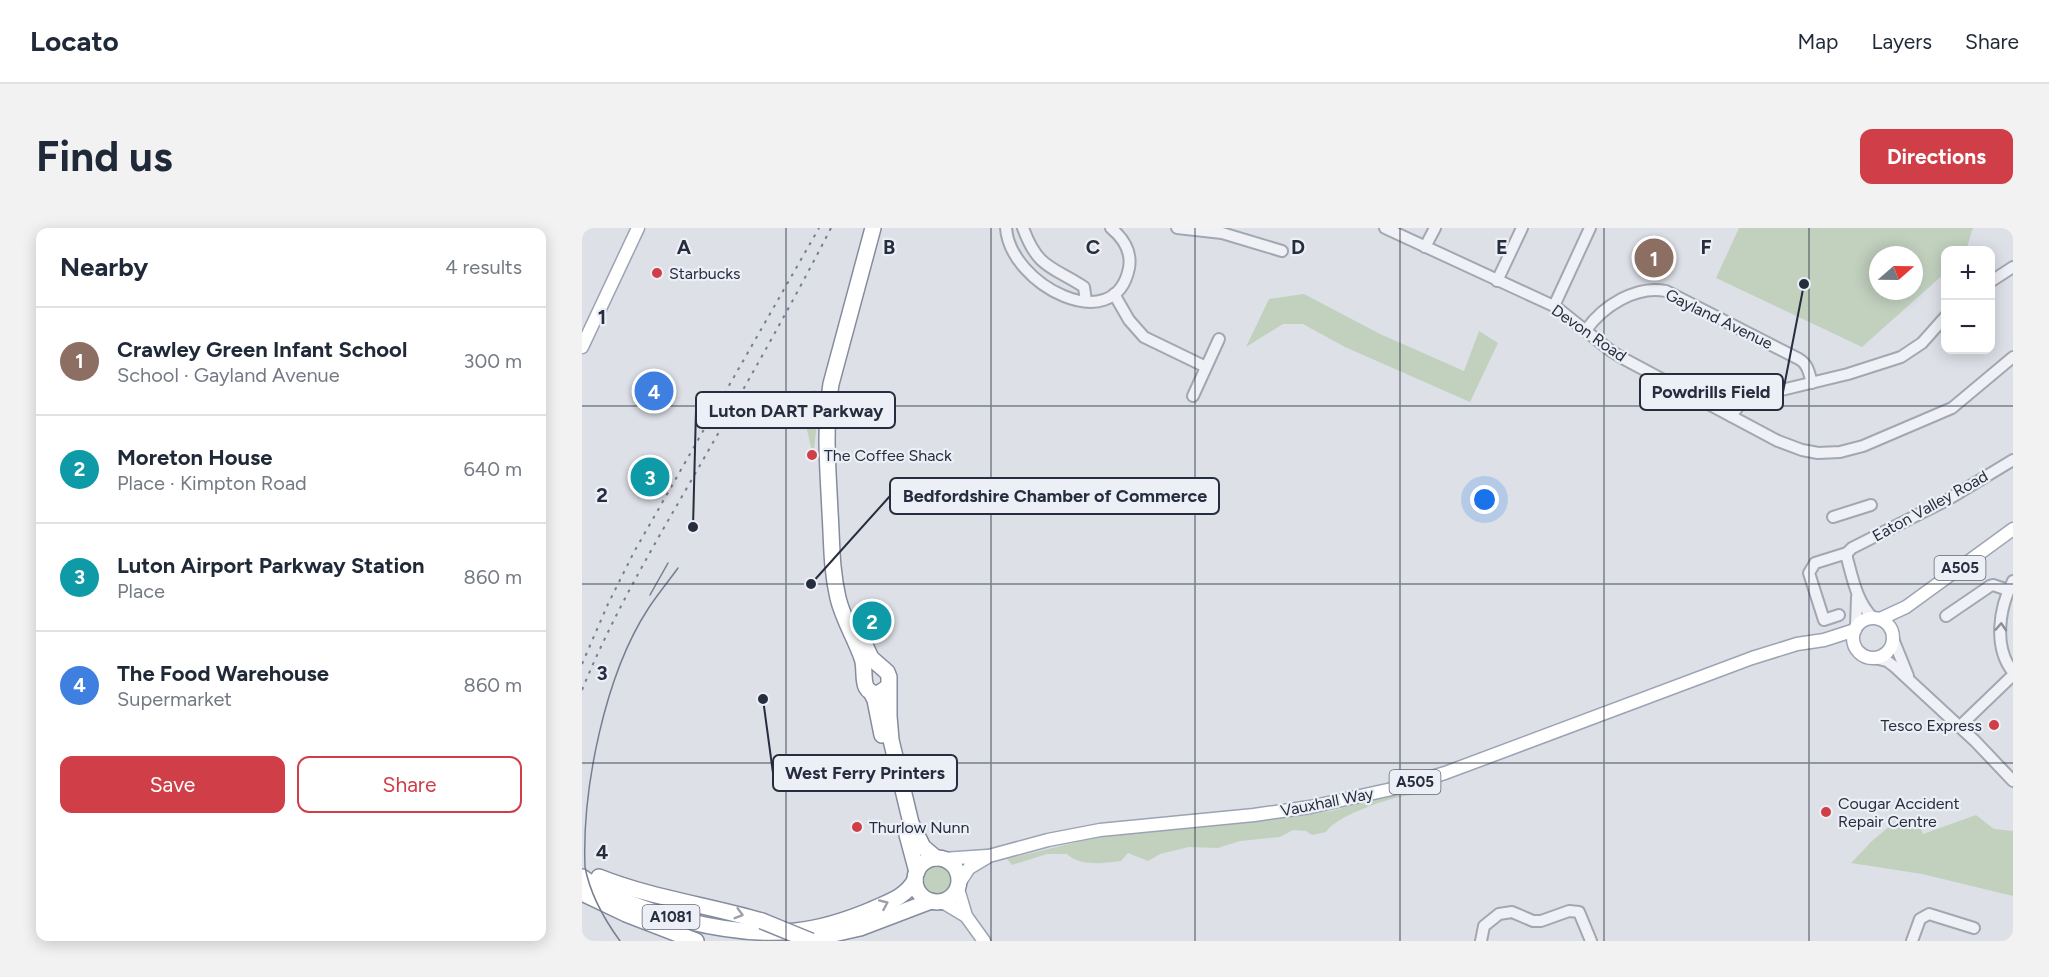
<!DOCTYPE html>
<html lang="en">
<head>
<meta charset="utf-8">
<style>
  body { margin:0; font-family:Figtree,sans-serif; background:#f2f2f3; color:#1f2937 }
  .controls { position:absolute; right:18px; top:18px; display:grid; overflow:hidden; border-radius:12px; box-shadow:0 3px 15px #0003 }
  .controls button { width:54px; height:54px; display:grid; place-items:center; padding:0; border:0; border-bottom:2px solid #e0e1e3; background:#fff; color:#1f2937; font:30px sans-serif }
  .compass { position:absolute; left:1287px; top:18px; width:54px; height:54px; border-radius:50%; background:#fff; box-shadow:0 3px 15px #0003; rotate:70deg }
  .you { position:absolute; left:903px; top:272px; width:21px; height:21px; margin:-15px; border:4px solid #fff; border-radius:50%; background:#1a73e8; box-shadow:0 0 0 9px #1a73e833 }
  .badge { display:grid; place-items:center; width:39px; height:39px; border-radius:50%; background:#d03e47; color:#fff; font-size:20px; font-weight:700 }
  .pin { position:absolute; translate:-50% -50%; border:3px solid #fff; box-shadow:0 2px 6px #0006 }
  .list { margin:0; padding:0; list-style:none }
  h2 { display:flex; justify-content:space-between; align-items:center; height:78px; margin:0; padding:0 24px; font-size:26px }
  h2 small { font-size:20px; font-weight:400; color:#747a83 }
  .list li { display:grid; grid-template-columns:39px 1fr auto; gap:18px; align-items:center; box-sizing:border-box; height:108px; padding:0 24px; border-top:2px solid #e0e1e3 }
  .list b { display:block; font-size:22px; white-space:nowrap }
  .list p { margin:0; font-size:20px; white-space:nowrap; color:#747a83 }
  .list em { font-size:20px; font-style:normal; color:#747a83 }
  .actions { display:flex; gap:12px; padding:18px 24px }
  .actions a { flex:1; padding:14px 0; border:2px solid #d03e47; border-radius:12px; text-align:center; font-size:21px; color:#d03e47 }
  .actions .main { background:#d03e47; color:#fff }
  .map { position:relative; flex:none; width:1431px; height:713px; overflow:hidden; border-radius:12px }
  header { display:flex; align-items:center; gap:36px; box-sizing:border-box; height:84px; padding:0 30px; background:#fff; border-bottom:2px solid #e0e1e3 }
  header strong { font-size:28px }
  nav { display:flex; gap:33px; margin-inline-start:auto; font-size:21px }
  .intro { display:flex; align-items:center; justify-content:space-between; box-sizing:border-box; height:144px; padding:0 36px }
  h1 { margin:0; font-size:42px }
  .button { padding:15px 27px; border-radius:12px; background:#d03e47; color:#fff; font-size:21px; font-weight:700 }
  main { display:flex; gap:36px; padding:0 36px }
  aside { flex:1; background:#fff; border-radius:12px; box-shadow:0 3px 15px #0003 }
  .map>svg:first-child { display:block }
  .green { fill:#c1d1be; fill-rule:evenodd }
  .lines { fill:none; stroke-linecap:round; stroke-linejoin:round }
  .minor-casing { stroke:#a2a7b1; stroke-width:14 }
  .major-casing { stroke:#9ca3b3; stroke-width:15 }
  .highway-casing { stroke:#848c9e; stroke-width:18 }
  .minor { stroke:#f0f1f6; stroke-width:10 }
  .major { stroke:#fff; stroke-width:12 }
  .highway { stroke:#fff; stroke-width:15 }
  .tram { stroke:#767e91; stroke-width:1.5 }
  .rail { stroke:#767e91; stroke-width:2; stroke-dasharray:3 6; stroke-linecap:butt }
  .highway-bridge-casing { stroke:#848c9e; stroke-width:18; stroke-linecap:butt }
  .highway-bridge { stroke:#fff; stroke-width:15 }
  .oneway { stroke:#8b8f9a }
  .oneway2 { stroke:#9da0a8 }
  .grid { fill:none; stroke:#262d3e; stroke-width:1.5; stroke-opacity:0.55 }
  .poi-dot { fill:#d03e47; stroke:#eceff5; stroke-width:2 }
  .labels { text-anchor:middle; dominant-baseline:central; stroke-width:4.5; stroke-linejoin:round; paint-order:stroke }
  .shield { fill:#eceff5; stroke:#616775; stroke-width:1.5 }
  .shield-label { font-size:15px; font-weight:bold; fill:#262d3e }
  .poi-label { font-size:16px; fill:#262d3e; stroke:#eceff5; text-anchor:start }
  .street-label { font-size:16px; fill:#262d3e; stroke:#eceff5 }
  .grid-label { font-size:20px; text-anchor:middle; font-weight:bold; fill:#262d3e; stroke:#eceff5; stroke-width:4.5; stroke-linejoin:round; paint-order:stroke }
  .leader { fill:none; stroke:#262d3e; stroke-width:2 }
  .callout-dot { fill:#262d3e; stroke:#eceff5; stroke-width:2 }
  .callout { fill:#eceff5; stroke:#262d3e; stroke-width:2 }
  .callout-label { font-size:18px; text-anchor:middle; font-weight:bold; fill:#262d3e }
</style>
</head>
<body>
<header>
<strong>Locato</strong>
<nav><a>Map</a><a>Layers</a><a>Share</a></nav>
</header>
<div class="intro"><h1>Find us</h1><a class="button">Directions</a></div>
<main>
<aside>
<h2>Nearby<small>4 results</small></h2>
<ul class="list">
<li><span class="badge" style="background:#8d6e63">1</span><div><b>Crawley Green Infant School</b><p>School · Gayland Avenue</p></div><em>300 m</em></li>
<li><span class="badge" style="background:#0f9aa8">2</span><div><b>Moreton House</b><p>Place · Kimpton Road</p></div><em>640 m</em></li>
<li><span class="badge" style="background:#0f9aa8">3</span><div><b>Luton Airport Parkway Station</b><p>Place</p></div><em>860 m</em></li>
<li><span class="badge" style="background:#3f7fe0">4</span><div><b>The Food Warehouse</b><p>Supermarket</p></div><em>860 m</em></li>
</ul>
<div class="actions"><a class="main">Save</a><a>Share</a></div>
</aside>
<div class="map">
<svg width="1431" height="713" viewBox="0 0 1431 713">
  <rect width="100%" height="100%" fill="#dde0e7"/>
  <g class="green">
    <path d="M1157 0H1391L1384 22H1364L1363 45 1280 119 1134 50ZM1296 27H1332V63H1296Z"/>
    <path d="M722 66 798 106 882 143 897 103 916 115 888 174 763 119 721 96H701L664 119 687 71Z"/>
    <path d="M233 162 238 167 232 222 230 223 225 202 230 163Z"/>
    <path d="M846 556C844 560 843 561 840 564 833 568 824 567 817 569 797 574 755 588 744 604L730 607 724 603 711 602 698 609 658 613 636 620 607 619 578 626 566 633 546 625 539 633C522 635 499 639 485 626H465L430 637 425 631 512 610 750 583Z"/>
    <path d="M1394 587 1412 601 1431 603V668L1340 646 1269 635 1290 613 1314 593 1336 592 1341 606Z"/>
    <circle cx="356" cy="652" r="16"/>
  </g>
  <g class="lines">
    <defs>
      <g id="minor">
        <path d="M424 0C428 57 533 111 547 40 550 23 541 10 529 0"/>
        <path d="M441 0C456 41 470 38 502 59L504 73"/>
        <path d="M595 0 640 5 700 23"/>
        <path d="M803 0 974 79 1029 123 1044 132 1196 213 1220 222 1236 225 1258 224 1281 218 1370 180 1431 129"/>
        <path d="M843 19 853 0"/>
        <path d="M915 53 940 0"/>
        <path d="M1408 54 1431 39"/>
        <path d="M532 66 547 92 562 109 624 139"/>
        <path d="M972 78 1008 0"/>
        <path d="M1004 102C1021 78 1054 57 1084 63L1217 131C1226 136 1227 145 1230 155"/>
        <path d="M611 168 637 111"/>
        <path d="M1149 188 1162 171 1266 146 1319 129 1340 115 1364 88"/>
        <path d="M1251 289 1289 277"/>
        <path d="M1265 325V330C1271 352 1275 374 1291 390"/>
        <path d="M1431 353C1417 380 1411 419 1431 444"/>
        <path d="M1257 387 1242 392 1227 345 1233 335 1265 325 1270 320 1365 272 1431 232"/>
        <path d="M1364 388 1408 358 1411 357 1426 362"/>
        <path d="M1274 399 1275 369"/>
        <path d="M1311 411 1326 448"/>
        <path d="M1292 430 1305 433 1313 439 1393 513 1431 553"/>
        <path d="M1377 499 1431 447"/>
        <path d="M899 713 902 698 917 686 930 684 951 693H959L987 683 997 684 1009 713"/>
        <path d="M1330 713 1338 691 1347 686 1392 700"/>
      </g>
      <g id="major">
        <path d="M0 119 56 0"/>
        <circle cx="1291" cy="410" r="20"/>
        <path d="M1298 391 1324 379 1431 301"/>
        <path d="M361 631 405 628"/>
        <path d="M378 654 387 640 407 628 466 612 518 602 672 587 728 579 810 561 863 545 1170 430 1215 416 1242 412 1273 402"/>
        <path d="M376 661 384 688 402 713"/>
        <path d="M357 674 364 676 384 688"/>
      </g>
      <g id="highway">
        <path d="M291 0 249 156C242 199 246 241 248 284 250 314 249 340 256 370 261 391 273 410 280 430 285 444 276 464 296 466L306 459"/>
        <path d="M283 417 289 430 305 444 307 449V488L309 512 329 595 341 619 354 630"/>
        <path d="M289 464 293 472 300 507"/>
        <path d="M324 603 335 644"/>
        <circle cx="355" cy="652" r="22"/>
        <path d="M0 649C50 686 153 710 214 703 241 700 265 692 289 682 306 674 324 669 333 652"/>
        <path d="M17 649C70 670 125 677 180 693"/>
        <path d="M0 665 44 686 114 713"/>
        <path d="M238 709 278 700 349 673"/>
      </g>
    </defs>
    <use href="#minor" class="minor-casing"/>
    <use href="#major" class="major-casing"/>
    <use href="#highway" class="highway-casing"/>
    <use href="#minor" class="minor"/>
    <use href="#major" class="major"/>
    <use href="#highway" class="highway"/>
    <g class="tram">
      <path d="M68 367 86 335"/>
      <path d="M38 713C22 691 8 666 3 639 0 560 23 447 66 381 75 367 86 354 96 340"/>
    </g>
    <g class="rail">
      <path d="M0 436 26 376 52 324 237 0"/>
      <path d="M0 462C33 381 78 307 121 232 165 155 209 78 249 0"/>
    </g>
    <defs>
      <path id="highway-bridge" d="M180 693 229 713"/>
    </defs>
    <use href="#highway-bridge" class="highway-bridge-casing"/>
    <use href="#highway-bridge" class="highway-bridge"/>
  </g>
  <defs><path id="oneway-chevron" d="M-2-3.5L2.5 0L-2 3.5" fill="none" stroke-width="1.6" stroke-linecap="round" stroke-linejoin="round" transform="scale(1.5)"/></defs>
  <use class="oneway" href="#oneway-chevron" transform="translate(1419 399) rotate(-87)"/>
  <g class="oneway2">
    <use href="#oneway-chevron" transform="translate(302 676) rotate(-24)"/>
    <use href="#oneway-chevron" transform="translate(157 686) rotate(16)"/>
  </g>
  <path class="grid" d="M204 0V713M409 0V713M613 0V713M818 0V713M1022 0V713M1227 0V713M0 178H1431M0 356H1431M0 535H1431"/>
  <g class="poi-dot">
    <circle cx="75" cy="45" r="6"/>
    <circle cx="230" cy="227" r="6"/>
    <circle cx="1412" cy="497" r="6"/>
    <circle cx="1244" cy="584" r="6"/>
    <circle cx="275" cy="599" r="6"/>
  </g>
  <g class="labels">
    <g class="shield">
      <rect x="1352.5" y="328" width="51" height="24" rx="4.5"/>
      <rect x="807.5" y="542" width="51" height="24" rx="4.5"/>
      <rect x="60.5" y="677" width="57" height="24" rx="4.5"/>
    </g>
    <g class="shield-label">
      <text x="1378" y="340">A505</text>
      <text x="833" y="554">A505</text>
      <text x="89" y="689">A1081</text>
    </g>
    <g class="poi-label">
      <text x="87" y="45">Starbucks</text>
      <text x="242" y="227">The Coffee Shack</text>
      <text x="1400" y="497" text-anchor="end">Tesco Express</text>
      <text x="1256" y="575">Cougar Accident<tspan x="1256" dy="18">Repair Centre</tspan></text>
      <text x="287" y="599">Thurlow Nunn</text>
    </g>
    <g class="street-label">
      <text transform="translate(1137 91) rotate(26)">Gayland Avenue</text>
      <text transform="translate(1007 105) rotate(35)">Devon Road</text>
      <text transform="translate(1348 278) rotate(-29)">Eaton Valley Road</text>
      <text transform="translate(745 574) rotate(-11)">Vauxhall Way</text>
    </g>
  </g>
  <g class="grid-label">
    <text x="102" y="26">A</text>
    <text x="307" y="26">B</text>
    <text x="511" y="26">C</text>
    <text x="716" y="26">D</text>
    <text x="920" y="26">E</text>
    <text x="1124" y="26">F</text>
    <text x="20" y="96">1</text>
    <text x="20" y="274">2</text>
    <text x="20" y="452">3</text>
    <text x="20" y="631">4</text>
  </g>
  <path class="leader" d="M1222 56L1201 164M111 299L114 182M229 356L308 268M181 471L191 545"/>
  <g class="callout-dot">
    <circle cx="1222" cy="56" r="6"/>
    <circle cx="111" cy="299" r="6"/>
    <circle cx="229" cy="356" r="6"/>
    <circle cx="181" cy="471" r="6"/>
  </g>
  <g class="callout">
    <rect x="1058" y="146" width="143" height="36" rx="6"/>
    <rect x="114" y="164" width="199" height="36" rx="6"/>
    <rect x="308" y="250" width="329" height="36" rx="6"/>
    <rect x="191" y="527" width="184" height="36" rx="6"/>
  </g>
  <g class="callout-label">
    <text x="1129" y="170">Powdrills Field</text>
    <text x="214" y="189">Luton DART Parkway</text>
    <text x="473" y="274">Bedfordshire Chamber of Commerce</text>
    <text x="283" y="551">West Ferry Printers</text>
  </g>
</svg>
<div class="controls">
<button>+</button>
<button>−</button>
</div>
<svg class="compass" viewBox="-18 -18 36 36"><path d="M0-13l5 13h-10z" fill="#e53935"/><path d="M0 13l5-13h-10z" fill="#747a83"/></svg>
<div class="you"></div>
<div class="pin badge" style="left:1072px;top:30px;background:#8d6e63">1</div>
<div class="pin badge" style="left:290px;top:393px;background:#0f9aa8">2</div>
<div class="pin badge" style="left:68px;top:249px;background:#0f9aa8">3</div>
<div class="pin badge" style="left:72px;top:163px;background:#3f7fe0">4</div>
</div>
</main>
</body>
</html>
